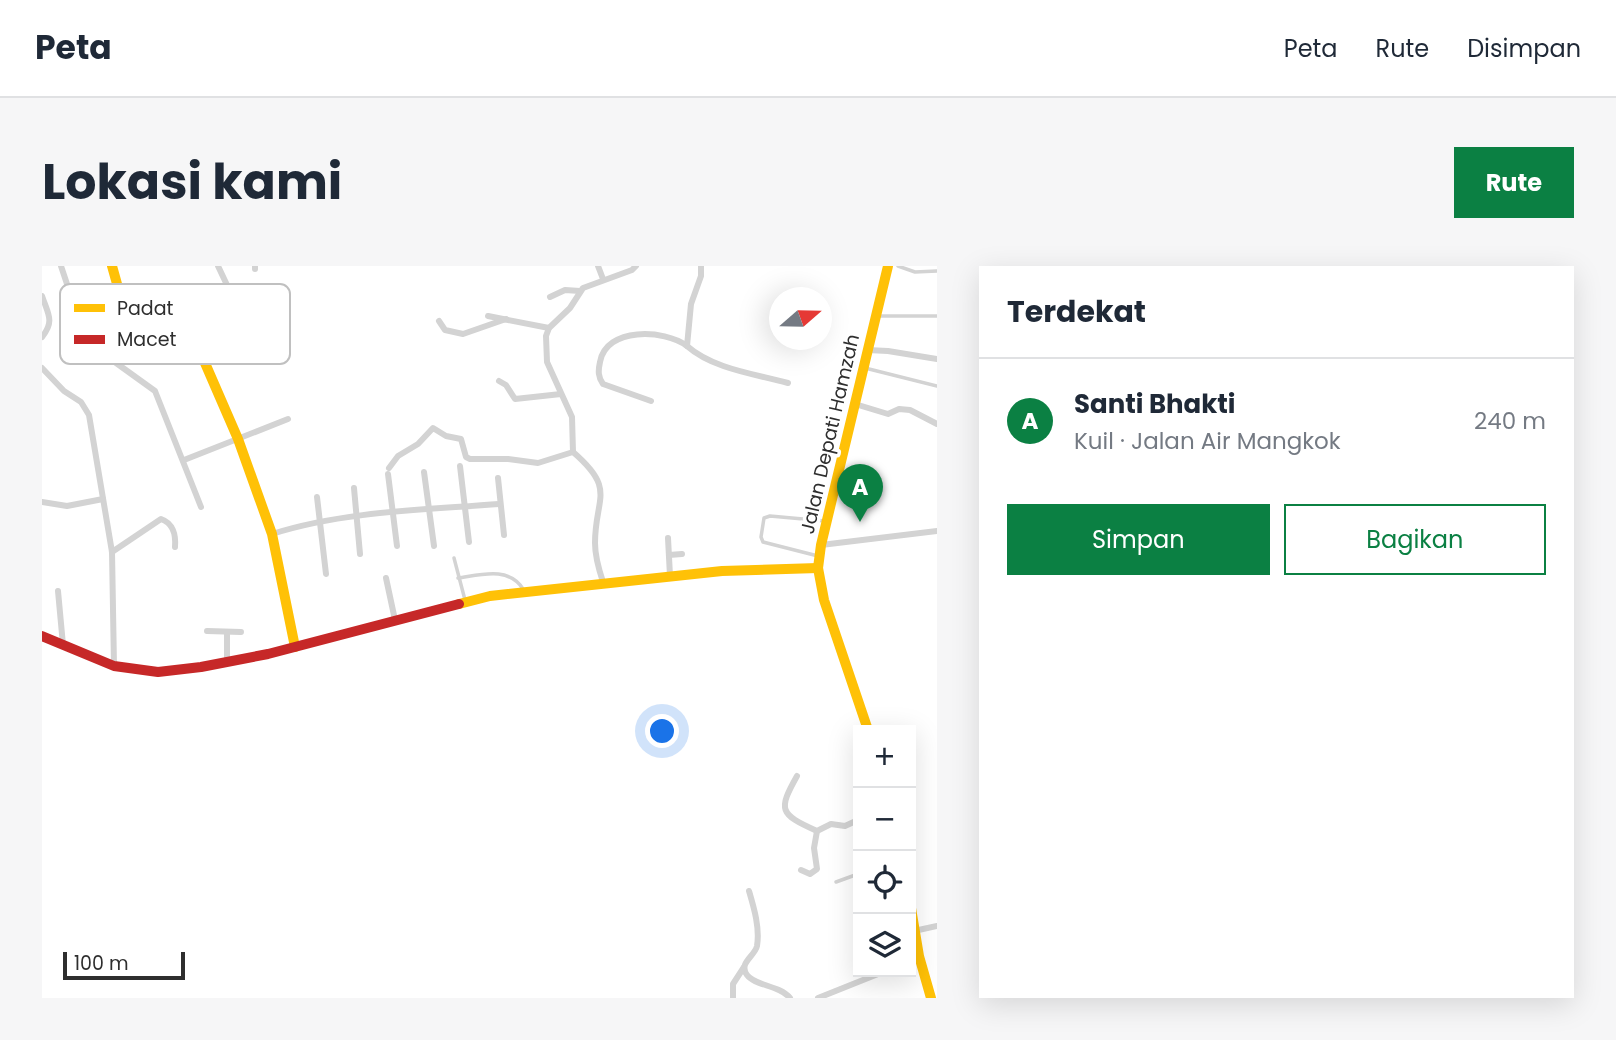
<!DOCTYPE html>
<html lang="id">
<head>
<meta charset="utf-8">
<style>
  body { margin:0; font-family:Poppins,sans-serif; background:#f6f6f7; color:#1f2937 }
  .controls { position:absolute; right:21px; bottom:21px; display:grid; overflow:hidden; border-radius:0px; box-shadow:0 7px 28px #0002 }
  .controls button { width:63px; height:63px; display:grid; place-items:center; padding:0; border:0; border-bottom:2px solid #e0e1e3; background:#fff; color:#1f2937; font:35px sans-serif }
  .compass { position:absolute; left:727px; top:21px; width:63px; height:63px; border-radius:50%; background:#fff; box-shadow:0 7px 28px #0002; rotate:70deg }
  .scale { position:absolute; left:21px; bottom:18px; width:122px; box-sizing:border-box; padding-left:7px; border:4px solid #2e2e2e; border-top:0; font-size:19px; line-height:24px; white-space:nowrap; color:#2e2e2e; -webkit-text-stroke:5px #fff; paint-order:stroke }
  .you { position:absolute; left:621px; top:466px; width:24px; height:24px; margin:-18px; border:5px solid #fff; border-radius:50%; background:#1a73e8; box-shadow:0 0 0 10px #1a73e833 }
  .badge { display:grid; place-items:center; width:46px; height:46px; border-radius:50%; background:#0b8043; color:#fff; font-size:23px; font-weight:700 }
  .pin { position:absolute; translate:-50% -58px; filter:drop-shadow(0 2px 4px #0008) }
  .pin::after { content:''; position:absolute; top:37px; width:24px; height:21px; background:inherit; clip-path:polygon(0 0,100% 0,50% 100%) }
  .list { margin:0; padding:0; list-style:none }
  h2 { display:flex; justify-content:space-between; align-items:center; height:91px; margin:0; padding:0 28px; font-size:30px }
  h2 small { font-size:23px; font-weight:400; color:#747a83 }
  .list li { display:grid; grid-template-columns:46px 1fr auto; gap:21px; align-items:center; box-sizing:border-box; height:126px; padding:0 28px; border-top:2px solid #e0e1e3 }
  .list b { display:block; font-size:26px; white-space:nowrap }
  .list p { margin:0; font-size:23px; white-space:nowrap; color:#747a83 }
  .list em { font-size:23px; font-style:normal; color:#747a83 }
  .actions { display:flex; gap:14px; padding:21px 28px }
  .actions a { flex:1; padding:16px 0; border:2px solid #0b8043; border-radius:0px; text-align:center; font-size:24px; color:#0b8043 }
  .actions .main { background:#0b8043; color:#fff }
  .icon { flex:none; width:38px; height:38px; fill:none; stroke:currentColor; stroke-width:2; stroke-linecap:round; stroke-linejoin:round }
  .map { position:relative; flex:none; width:895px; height:732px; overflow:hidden; border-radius:0px }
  header { display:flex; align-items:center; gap:42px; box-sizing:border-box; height:98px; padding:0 35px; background:#fff; border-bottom:2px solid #e0e1e3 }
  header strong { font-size:33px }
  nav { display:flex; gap:38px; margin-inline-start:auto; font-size:24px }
  .intro { display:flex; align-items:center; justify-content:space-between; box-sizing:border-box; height:168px; padding:0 42px }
  h1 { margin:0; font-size:49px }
  .button { padding:18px 32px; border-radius:0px; background:#0b8043; color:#fff; font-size:24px; font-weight:700 }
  main { display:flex; gap:42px; padding:0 42px }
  aside { flex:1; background:#fff; border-radius:0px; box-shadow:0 7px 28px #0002 }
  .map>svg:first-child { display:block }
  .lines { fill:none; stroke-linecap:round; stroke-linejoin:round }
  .lane { stroke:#d3d3d3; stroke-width:3.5 }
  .street { stroke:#d3d3d3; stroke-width:6 }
  .slow { stroke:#ffc107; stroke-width:10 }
  .jam { stroke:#c62828; stroke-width:10 }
  .labels { text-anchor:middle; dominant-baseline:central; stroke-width:7; stroke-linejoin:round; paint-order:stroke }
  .street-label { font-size:19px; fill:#2e2e2e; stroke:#fff }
  .key { fill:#fff; stroke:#c0c0c0; stroke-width:2 }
  .key-label { font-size:19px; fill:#2e2e2e }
</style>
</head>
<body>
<header>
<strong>Peta</strong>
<nav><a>Peta</a><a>Rute</a><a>Disimpan</a></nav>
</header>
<div class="intro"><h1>Lokasi kami</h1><a class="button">Rute</a></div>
<main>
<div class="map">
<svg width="895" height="732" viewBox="0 0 895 732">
  <rect width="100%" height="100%" fill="#fff"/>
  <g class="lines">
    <g class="lane">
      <path d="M856 0 873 6 895 5"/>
      <path d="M835 50H895"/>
      <path d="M823 102 895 120"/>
      <path d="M776 290 721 276 719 271 722 252 728 250 783 255"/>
      <path d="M412 292 423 334"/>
      <path d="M416 312C438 309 467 300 481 323"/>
      <path d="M794 616 816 608"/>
    </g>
    <g class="street">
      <path d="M19 0 36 51 49 75 63 89 113 125 159 241"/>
      <path d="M176 0 185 19"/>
      <path d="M213 0V3"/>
      <path d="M556 0 561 13"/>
      <path d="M0 30C6 48 13 55 0 71"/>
      <path d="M508 31 523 24 538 25"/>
      <path d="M446 50 507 62"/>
      <path d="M397 55 403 64 421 68 464 53"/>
      <path d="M645 80C671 103 713 108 746 117"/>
      <path d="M825 84 846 85 895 93"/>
      <path d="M0 102 22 125 39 136 47 149 70 286 72 400"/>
      <path d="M457 115 464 119 473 133 519 128"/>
      <path d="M609 135 561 118C556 111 556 105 558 96 564 61 622 63 645 80L649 38 659 10V0"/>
      <path d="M813 138 846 148 857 143 868 144 895 158"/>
      <path d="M142 194 246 153"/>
      <path d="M418 200 427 276"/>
      <path d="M347 202 356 190 376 178 391 162 404 170 419 173 424 191 428 193H466L496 197 531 186"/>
      <path d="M382 206 392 280"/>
      <path d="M346 208 355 280"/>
      <path d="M456 212 462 269"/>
      <path d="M312 222 318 288"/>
      <path d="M275 231 284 308"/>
      <path d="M0 236 25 240 61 233"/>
      <path d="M230 268C302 245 382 244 457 238"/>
      <path d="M626 272 628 310"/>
      <path d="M779 279 895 265"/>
      <path d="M70 286 119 253C131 257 134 269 133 281"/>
      <path d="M627 289 640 288"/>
      <path d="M344 312 353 354"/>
      <path d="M561 316C557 304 553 291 553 277 553 231 575 224 531 186L530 151 505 96 504 70 507 62 528 42 541 22 590 4 594 0"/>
      <path d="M16 325 21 379"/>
      <path d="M165 365 199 366"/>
      <path d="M185 396V367"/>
      <path d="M755 510C736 544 737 548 775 565L789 558 803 560 816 554"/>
      <path d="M759 604 768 608 775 603 772 582 775 565"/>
      <path d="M707 625C712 642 718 662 715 680 713 690 696 697 705 709 713 720 737 719 748 732"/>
      <path d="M872 665 895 660"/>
      <path d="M691 732V718L702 701"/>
      <path d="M776 732 841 706"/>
    </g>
    <g class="slow">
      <path d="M70 0 77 25 83 34 152 83 163 97 196 173 230 268 253 381"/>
      <path d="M417 338 448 330 680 305 776 302"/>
      <path d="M826 464 782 334 776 302 779 279 846 0"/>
      <path d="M869 642 877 690 889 732"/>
    </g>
    <path class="jam" d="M0 370 72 400 116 406 159 401 226 388 417 338"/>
  </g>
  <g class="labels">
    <g class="street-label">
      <text transform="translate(788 168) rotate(-77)">Jalan Depati Hamzah</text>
    </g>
  </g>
  <rect x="18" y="18" width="230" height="80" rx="10" class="key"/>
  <rect x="32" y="38" width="31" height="8" fill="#ffc107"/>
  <rect x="32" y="69" width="31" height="9" fill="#c62828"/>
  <g class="key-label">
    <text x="75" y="49">Padat</text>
    <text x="75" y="80">Macet</text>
  </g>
</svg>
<div class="controls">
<button>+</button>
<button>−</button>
<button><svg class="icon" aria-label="locate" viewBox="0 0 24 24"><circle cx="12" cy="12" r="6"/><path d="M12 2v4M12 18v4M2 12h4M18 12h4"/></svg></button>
<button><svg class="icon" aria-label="layers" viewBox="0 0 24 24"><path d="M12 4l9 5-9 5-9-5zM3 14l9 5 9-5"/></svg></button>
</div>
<svg class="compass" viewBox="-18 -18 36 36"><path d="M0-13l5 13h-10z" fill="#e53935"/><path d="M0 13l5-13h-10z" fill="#747a83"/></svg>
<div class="scale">100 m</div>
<div class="you"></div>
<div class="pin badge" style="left:818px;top:256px">A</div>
</div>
<aside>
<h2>Terdekat<small></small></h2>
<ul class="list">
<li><span class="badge">A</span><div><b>Santi Bhakti</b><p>Kuil · Jalan Air Mangkok</p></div><em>240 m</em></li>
</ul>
<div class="actions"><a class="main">Simpan</a><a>Bagikan</a></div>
</aside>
</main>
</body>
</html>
